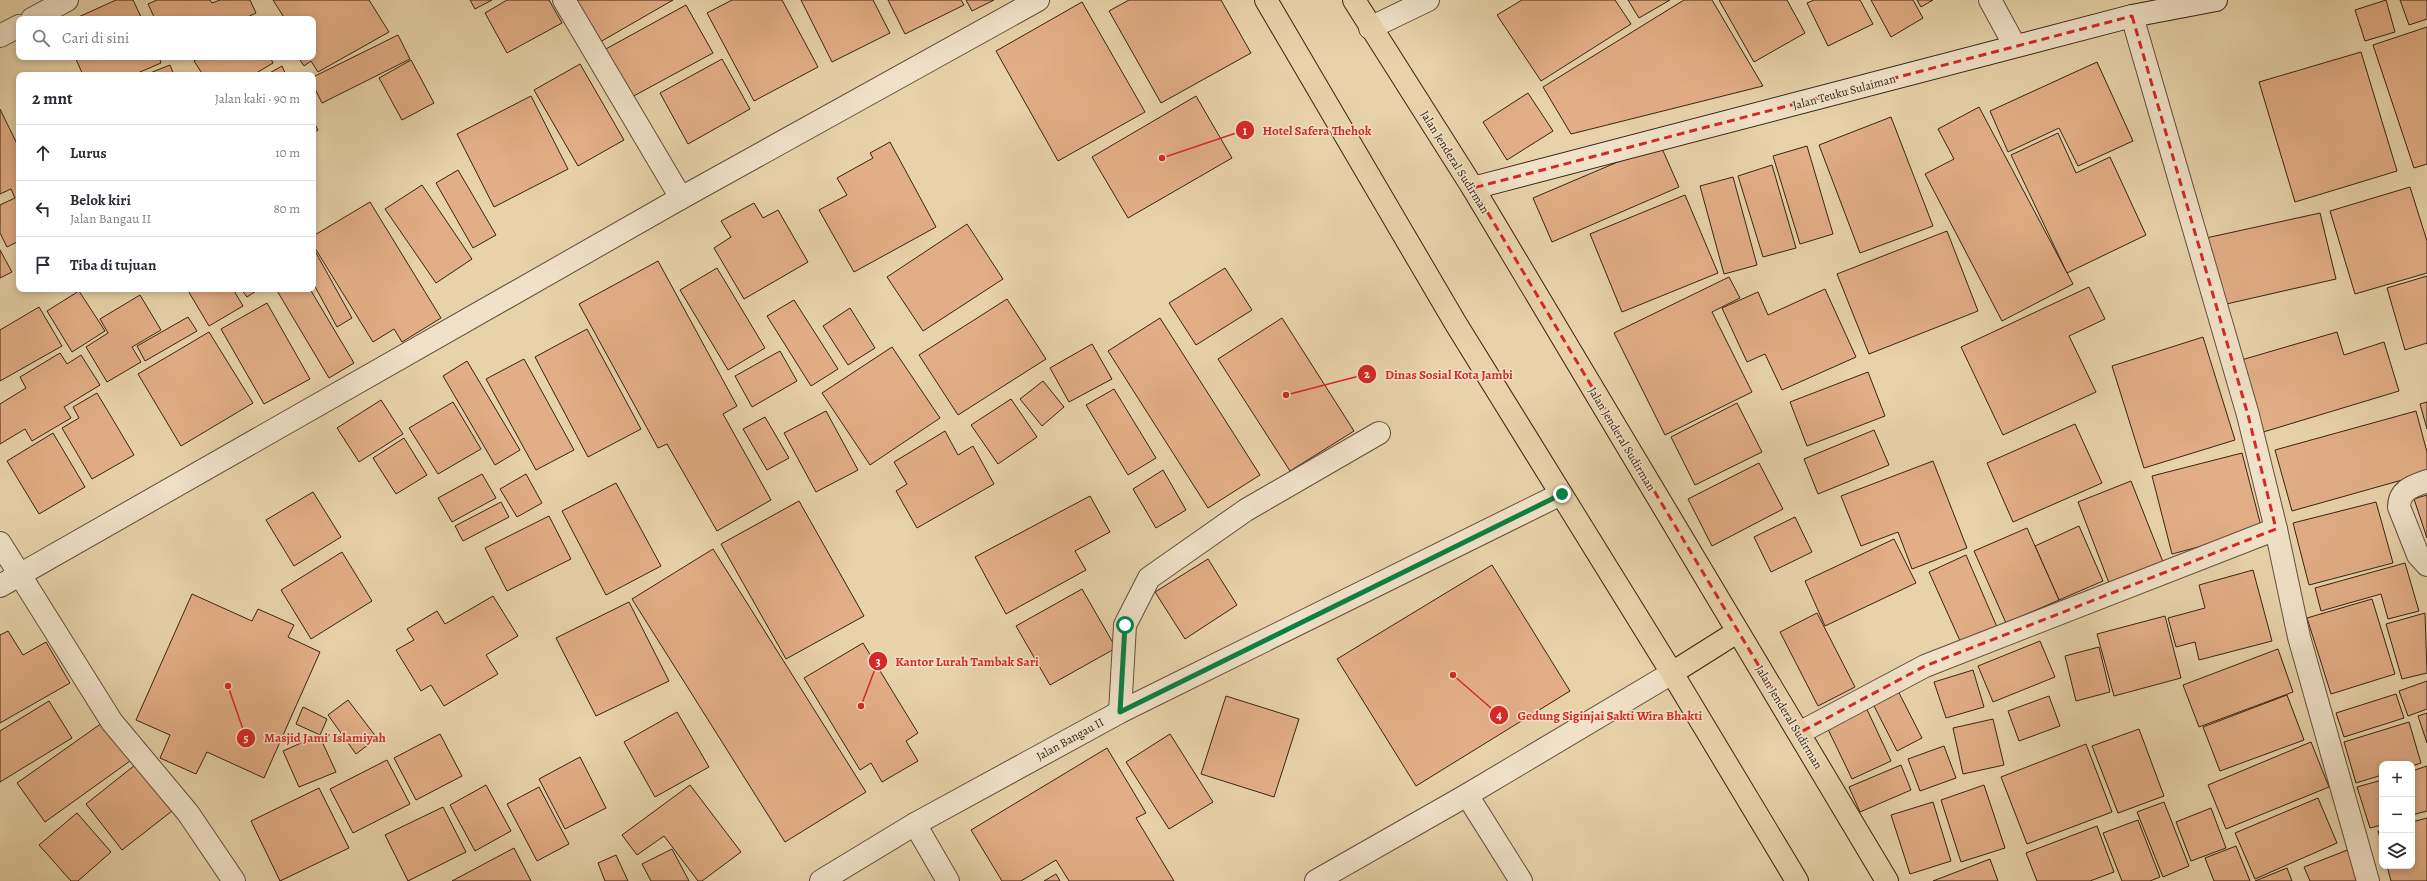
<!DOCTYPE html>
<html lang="id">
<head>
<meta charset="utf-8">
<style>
  body { margin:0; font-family:Alegreya,serif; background:#f2f2f3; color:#2b2b33 }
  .controls { position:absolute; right:12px; bottom:12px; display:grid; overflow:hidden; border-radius:8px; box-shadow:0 2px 6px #0003 }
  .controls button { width:36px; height:36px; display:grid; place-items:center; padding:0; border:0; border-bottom:1px solid #e1e1e2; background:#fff; color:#2b2b33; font:20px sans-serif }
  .stop { position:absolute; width:12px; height:12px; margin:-9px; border:3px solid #0b8043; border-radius:50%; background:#fff }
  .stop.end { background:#0b8043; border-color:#fff; box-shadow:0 1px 4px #0008 }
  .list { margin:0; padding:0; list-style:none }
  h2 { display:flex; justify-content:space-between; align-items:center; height:52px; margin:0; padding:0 16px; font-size:17px }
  h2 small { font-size:13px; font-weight:400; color:#7c7c81 }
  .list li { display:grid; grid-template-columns:26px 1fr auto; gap:12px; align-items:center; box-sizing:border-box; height:56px; padding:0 16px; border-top:1px solid #e1e1e2 }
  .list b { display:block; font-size:15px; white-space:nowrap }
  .list p { margin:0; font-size:13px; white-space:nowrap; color:#7c7c81 }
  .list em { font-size:13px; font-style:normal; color:#7c7c81 }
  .icon { flex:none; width:22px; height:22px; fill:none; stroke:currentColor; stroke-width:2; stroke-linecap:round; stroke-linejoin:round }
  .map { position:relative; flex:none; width:2427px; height:881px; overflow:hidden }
  .search { position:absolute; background:#fff; box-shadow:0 2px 6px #0003; left:16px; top:16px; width:300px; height:44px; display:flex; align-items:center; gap:10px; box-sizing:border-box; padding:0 14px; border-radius:8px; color:#7c7c81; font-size:15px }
  .panel { position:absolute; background:#fff; box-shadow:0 2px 6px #0003; left:16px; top:72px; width:300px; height:220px; border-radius:8px }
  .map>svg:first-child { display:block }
  .building { fill:#e2ae87; stroke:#382314 }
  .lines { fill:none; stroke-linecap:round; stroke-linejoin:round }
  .lane-casing { stroke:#644f3a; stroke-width:24 }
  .street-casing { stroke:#644f3a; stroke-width:24 }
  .secondary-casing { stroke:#382314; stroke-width:24 }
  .highway-casing { stroke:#382314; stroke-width:24 }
  .lane { stroke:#f0e2c8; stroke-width:22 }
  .street { stroke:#f0e2c8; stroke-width:22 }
  .secondary { stroke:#f0e2c8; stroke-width:22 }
  .highway { stroke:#e8d2aa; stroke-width:22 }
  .route { stroke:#0b8043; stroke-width:5 }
  .marked { fill:none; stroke:#d62828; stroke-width:3; stroke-dasharray:8 5; stroke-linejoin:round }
  .labels { text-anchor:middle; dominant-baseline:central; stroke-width:3; stroke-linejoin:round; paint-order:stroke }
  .street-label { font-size:12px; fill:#382314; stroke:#f0e2c8 }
  .leader { fill:none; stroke:#d62828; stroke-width:1.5 }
  .callout-dot { fill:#d62828; stroke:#f0e2c8; stroke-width:1.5 }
  .mark-label { font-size:12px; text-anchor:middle; font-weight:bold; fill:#fff }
  .callout-label { font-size:13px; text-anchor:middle; font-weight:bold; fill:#d62828; stroke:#f0e2c8; stroke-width:3; stroke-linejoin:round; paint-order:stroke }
</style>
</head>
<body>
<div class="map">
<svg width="2427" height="881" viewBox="0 0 2427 881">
  <rect width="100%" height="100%" fill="#e8d2aa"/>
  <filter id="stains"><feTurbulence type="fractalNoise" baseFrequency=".005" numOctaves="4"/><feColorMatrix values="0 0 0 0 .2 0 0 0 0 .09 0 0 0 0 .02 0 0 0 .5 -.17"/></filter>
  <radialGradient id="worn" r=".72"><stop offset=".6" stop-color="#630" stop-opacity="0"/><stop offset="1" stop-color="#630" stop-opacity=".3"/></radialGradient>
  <g class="building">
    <path d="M116 0H133L142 19H74Z"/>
    <path d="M157 0H210L212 3 220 0H250L256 13 243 19H155L148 4Z"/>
    <path d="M273 0H369L389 32 318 72 311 61 304 66 298 57H313V19H285Z"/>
    <path d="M470 0H492L475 9Z"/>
    <path d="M507 0H549L562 23 507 53 485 13Z"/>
    <path d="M574 0H673L600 42Z"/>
    <path d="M732 0H782L818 67 754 101 707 13Z"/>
    <path d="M801 0H873L890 33 832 62Z"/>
    <path d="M888 0H961L964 5 905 34Z"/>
    <path d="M966 0H994L972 11Z"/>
    <path d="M1129 0H1221L1251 53 1161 103 1109 11Z"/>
    <path d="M1522 0H1615L1631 24 1541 81 1497 15Z"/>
    <path d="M1628 0H1670L1639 18Z"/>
    <path d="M1684 0H1712L1763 86 1571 134 1543 87Z"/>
    <path d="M1719 0H1787L1805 33 1754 62Z"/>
    <path d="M1814 0H1860L1873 24 1828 46 1807 3Z"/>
    <path d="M1871 0H1913L1923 18 1891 37Z"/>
    <path d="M1917 0H1933L1921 7Z"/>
    <path d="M2386 0 2395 32 2365 41 2355 10Z"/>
    <path d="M2400 0H2427V19L2409 25Z"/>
    <path d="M1082 2 1145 112 1058 161 996 51Z"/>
    <path d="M686 5 713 53 630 98 604 50Z"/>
    <path d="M2427 27V164L2414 168 2373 45Z"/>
    <path d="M398 35 410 59 322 103 313 85V77Z"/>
    <path d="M2361 52 2397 171 2295 202 2259 82Z"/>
    <path d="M75 57H159L161 63 133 75H83Z"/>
    <path d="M201 57H270L273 63 253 75H203L194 61Z"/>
    <path d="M722 59 750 109 688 144 660 93Z"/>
    <path d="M411 60 434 103 402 120 379 78Z"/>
    <path d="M2097 62 2133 141 2078 166 2059 128 2008 152 1990 111Z"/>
    <path d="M580 64 624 140 578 166 534 90Z"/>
    <path d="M170 65 174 75H145Z"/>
    <path d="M282 66 286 75H266Z"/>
    <path d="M1528 93 1553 131 1507 160 1483 122Z"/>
    <path d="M531 96 568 169 494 207 457 134Z"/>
    <path d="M1196 96 1232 158 1128 218 1092 157Z"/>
    <path d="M1979 107 2073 284 2002 321 1925 174 1954 159 1938 129Z"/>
    <path d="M0 109 19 148V241L7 247 0 233V205L15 198 11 189 0 194Z"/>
    <path d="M1891 117 1933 226 1860 253 1819 145Z"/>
    <path d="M313 121 318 130 313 133Z"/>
    <path d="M2058 133 2076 173 2110 157 2146 235 2067 273 2011 155Z"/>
    <path d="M890 142 936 227 854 272 819 210 847 195 837 178 873 158 870 153Z"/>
    <path d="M1660 144 1679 187 1552 242 1533 198Z"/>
    <path d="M1807 146 1833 234 1800 244 1773 156Z"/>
    <path d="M1772 165 1796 248 1763 257 1738 176Z"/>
    <path d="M458 170 496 235 473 248 436 183Z"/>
    <path d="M1733 177 1757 265 1724 274 1700 186Z"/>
    <path d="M422 185 472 259 436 283 385 209Z"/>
    <path d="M2410 187 2427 241V273L2355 294 2330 211Z"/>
    <path d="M1685 195 1718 273 1622 312 1590 234Z"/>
    <path d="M370 202 441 318 402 342 394 329 373 342 313 245V236Z"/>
    <path d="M754 203 763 218 778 210 808 262 744 299 714 248 731 237 721 221Z"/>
    <path d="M2320 213 2336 279 2222 305 2206 238Z"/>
    <path d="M967 224 1003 279 923 331 887 277Z"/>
    <path d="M1947 231 1978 311 1869 354 1837 274Z"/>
    <path d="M0 250 12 272 0 278Z"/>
    <path d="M315 251 352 318 337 327 313 283Z"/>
    <path d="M658 261 737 406 723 414 771 500 717 531 667 444 658 448 579 304Z"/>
    <path d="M717 268 765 348 728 370 680 290Z"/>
    <path d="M1225 268 1252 310 1196 345 1169 303Z"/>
    <path d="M2427 276V343L2405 350 2387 288Z"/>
    <path d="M1729 277 1740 298 1712 312 1752 392 1665 435 1614 333Z"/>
    <path d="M2089 287 2105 319 2069 336 2096 392 2003 435 1961 347Z"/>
    <path d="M187 289H233L243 306 209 326Z"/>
    <path d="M241 289H259L247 297Z"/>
    <path d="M276 289H310L354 363 329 378Z"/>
    <path d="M1825 289 1856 357 1782 390 1765 354 1747 362 1722 308 1758 292 1768 315Z"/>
    <path d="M79 291 105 331 72 352 47 311Z"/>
    <path d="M140 295 161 330 132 347 141 362 107 382 86 347 108 333 100 319Z"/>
    <path d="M1007 299 1046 359 958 415 919 355Z"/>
    <path d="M794 300 838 369 811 386 767 316Z"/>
    <path d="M267 303 310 379 264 404 221 329Z"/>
    <path d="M39 307 62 346 0 381V330Z"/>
    <path d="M850 308 875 348 848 365 823 326Z"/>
    <path d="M188 317 197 331 145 361 137 346Z"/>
    <path d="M1160 318 1260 475 1208 508 1108 351Z"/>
    <path d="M1282 318 1354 431 1290 471 1218 359Z"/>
    <path d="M587 329 641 429 588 457 535 357Z"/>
    <path d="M209 332 253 403 181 446 138 374Z"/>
    <path d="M2337 332 2344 355 2384 342 2399 391 2260 433 2238 361Z"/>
    <path d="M2203 337 2235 440 2144 468 2112 366Z"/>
    <path d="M1092 344 1112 379 1069 402 1050 368Z"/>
    <path d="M892 347 940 418 870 465 822 393Z"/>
    <path d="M780 351 797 381 752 407 735 376Z"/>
    <path d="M60 353 67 364 81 355 100 385 64 407 71 418 32 441 25 429 0 444V404L26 388 20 377Z"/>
    <path d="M524 359 574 450 536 470 486 379Z"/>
    <path d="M467 361 520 450 495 465 443 376Z"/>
    <path d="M1868 372 1885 416 1807 446 1790 402Z"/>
    <path d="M1043 381 1064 407 1042 426 1020 399Z"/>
    <path d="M1114 389 1156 458 1128 475 1086 405Z"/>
    <path d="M97 393 134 455 92 479 62 428 79 418 73 407Z"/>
    <path d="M1011 399 1037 437 998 464 971 425Z"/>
    <path d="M381 400 403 434 359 462 337 428Z"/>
    <path d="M453 402 481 449 438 474 409 428Z"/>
    <path d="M2427 402V429L2420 404Z"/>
    <path d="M1737 403 1762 452 1695 485 1671 437Z"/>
    <path d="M826 411 858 470 816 492 784 433Z"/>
    <path d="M2416 411 2427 452V473L2292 511 2275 450Z"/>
    <path d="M765 417 789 458 767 470 743 429Z"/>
    <path d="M2075 424 2102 483 2013 522 1987 463Z"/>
    <path d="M1874 430 1889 465 1818 494 1804 459Z"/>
    <path d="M945 431 958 455 973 446 994 484 917 528 896 491 907 484 894 462Z"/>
    <path d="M53 433 85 487 39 514 7 461Z"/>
    <path d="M404 438 427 475 396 494 373 458Z"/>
    <path d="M2242 453 2262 530 2172 554 2152 476Z"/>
    <path d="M1933 461 1967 548 1912 569 1898 532 1861 546 1841 496Z"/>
    <path d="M1759 463 1783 509 1712 546 1688 499Z"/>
    <path d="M1163 470 1186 510 1156 528 1133 489Z"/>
    <path d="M482 474 496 498 452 522 438 498Z"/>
    <path d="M526 474 542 503 517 517 500 489Z"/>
    <path d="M2131 481 2163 562 2109 583 2078 502Z"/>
    <path d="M616 483 661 566 606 595 562 511Z"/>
    <path d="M313 492 341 537 294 566 266 520Z"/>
    <path d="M2427 495V538L2414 499Z"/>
    <path d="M1090 496 1110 532 1075 551 1086 570 1006 614 975 557Z"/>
    <path d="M799 501 864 616 786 659 721 544Z"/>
    <path d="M501 502 509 517 463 541 455 526Z"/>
    <path d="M2376 502 2393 563 2309 585 2293 523Z"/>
    <path d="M549 516 571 559 507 591 485 548Z"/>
    <path d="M1795 517 1812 552 1771 572 1754 537Z"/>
    <path d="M2079 526 2103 581 2059 600 2035 546Z"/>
    <path d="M2027 528 2059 600 2006 623 1974 551Z"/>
    <path d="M1894 539 1916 583 1825 626 1805 581Z"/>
    <path d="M713 549 866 792 785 842 632 599Z"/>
    <path d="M342 552 372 601 311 639 281 590Z"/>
    <path d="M1966 555 1997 627 1961 643 1929 572Z"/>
    <path d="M1208 559 1237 605 1185 639 1155 592Z"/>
    <path d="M2405 563 2419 611 2388 619 2381 594 2321 611 2315 588Z"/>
    <path d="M1492 565 1570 691 1416 786 1337 659Z"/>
    <path d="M2253 570 2272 641 2199 660 2195 642 2176 647 2168 618 2205 608 2199 585Z"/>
    <path d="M1082 589 1116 648 1050 685 1016 626Z"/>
    <path d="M192 594 252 621 258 609 294 625 288 637 320 652 264 778 207 752 196 774 160 758 170 735 136 720Z"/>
    <path d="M493 596 518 636 486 655 498 674 444 706 431 685 421 691 396 650 414 640 407 629 437 611 445 624Z"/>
    <path d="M2372 599 2395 674 2331 694 2307 618Z"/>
    <path d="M629 602 669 681 596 716 556 638Z"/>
    <path d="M1817 613 1855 687 1818 706 1780 632Z"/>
    <path d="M2425 613 2427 673 2402 679 2386 624Z"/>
    <path d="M2165 616 2181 678 2114 696 2097 634Z"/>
    <path d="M8 631 23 655 46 642 70 683 0 723V635Z"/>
    <path d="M2040 641 2055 677 1993 702 1978 666Z"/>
    <path d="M863 643 918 733 906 741 918 761 882 782 871 763 860 770 804 678Z"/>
    <path d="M2099 647 2110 692 2076 701 2065 656Z"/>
    <path d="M2278 649 2293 692 2199 727 2183 685Z"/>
    <path d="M1973 670 1984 707 1946 718 1934 682Z"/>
    <path d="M2427 681V709L2408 716 2399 691Z"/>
    <path d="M1898 691 1922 738 1897 751 1873 704Z"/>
    <path d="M2396 694 2404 718 2344 737 2336 713Z"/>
    <path d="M2287 695 2304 740 2220 771 2203 727Z"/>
    <path d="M1226 696 1299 719 1274 797 1201 774Z"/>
    <path d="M2049 696 2060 726 2019 741 2008 711Z"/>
    <path d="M348 700 377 738 356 754 328 715Z"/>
    <path d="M49 701 72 738 0 782V731Z"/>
    <path d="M1864 703 1891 761 1852 779 1824 721Z"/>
    <path d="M303 707 327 719 320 735 296 724Z"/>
    <path d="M677 712 709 767 655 797 624 742Z"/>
    <path d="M2427 713V743L2418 716Z"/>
    <path d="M1993 719 2004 765 1963 774 1953 728Z"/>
    <path d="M2409 722 2421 763 2412 766V764H2382V775L2356 783 2344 742Z"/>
    <path d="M102 723 130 761 45 822 17 783Z"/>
    <path d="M2139 729 2164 796 2118 813 2092 746Z"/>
    <path d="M440 734 462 776 416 800 394 758Z"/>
    <path d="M1170 734 1213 802 1169 829 1126 762Z"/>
    <path d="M319 735 336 772 299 787 283 751Z"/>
    <path d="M2311 742 2329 787 2226 829 2208 785Z"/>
    <path d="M2086 744 2112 812 2027 844 2001 777Z"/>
    <path d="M1944 746 1956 778 1920 791 1908 759Z"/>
    <path d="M1107 748 1146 813 1136 818 1174 881H1069L1056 860 1021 881H1002L971 830Z"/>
    <path d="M580 757 606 808 565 829 539 779Z"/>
    <path d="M387 760 410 804 353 833 330 789Z"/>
    <path d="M135 765 172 811 122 850 86 804Z"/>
    <path d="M1901 765 1911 790 1860 812 1849 787Z"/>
    <path d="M2427 766V811L2412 815V771Z"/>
    <path d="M2382 780V825L2370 828 2357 787Z"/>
    <path d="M486 785 511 831 475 851 450 805Z"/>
    <path d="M690 785 741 852 702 881H698L664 836 637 855 622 835Z"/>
    <path d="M1984 785 2005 848 1961 862 1941 800Z"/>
    <path d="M539 787 569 844 537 861 507 804Z"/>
    <path d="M319 788 349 848 280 881 251 821Z"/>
    <path d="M2318 798 2337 843 2255 879 2235 833Z"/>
    <path d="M1933 802 1951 861 1910 874 1891 815Z"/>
    <path d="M2164 802 2189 866 2163 877 2137 812Z"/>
    <path d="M443 807 466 852 408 881 385 835Z"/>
    <path d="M2211 808 2226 848 2191 861 2176 822Z"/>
    <path d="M77 813 111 852 78 881H71L39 845Z"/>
    <path d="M2427 818V881H2391L2387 866H2412V822Z"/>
    <path d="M2138 820 2160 877 2150 881H2122L2103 833Z"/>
    <path d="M2097 826 2114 872 2090 881H2037L2026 853Z"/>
    <path d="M2382 830V845L2378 831Z"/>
    <path d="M2236 846 2250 881H2214L2205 858Z"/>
    <path d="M514 848 531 881H452Z"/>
    <path d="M672 849 689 881H651L642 864Z"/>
    <path d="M2350 849 2363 881H2310L2304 867Z"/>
    <path d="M616 855 628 881H605L598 863Z"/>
    <path d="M1990 859 1998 881H1933Z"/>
    <path d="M2287 868 2292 881H2255Z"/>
    <path d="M1056 874 1060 881H1044Z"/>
  </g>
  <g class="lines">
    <defs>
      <g id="lane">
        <path d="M1120 712 1125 625 1149 578 1246 510 1379 433"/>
        <path d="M1467 795 1521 881"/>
        <path d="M1316 881 1467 795 1672 673"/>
      </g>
      <g id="street">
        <path d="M564 0 681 198"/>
        <path d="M1990 0 2015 46"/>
        <path d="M2132 16 2248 415 2276 529"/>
        <path d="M32 19 67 0"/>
        <path d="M1370 28 1428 0"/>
        <path d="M0 36 19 26"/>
        <path d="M2427 481C2413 486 2399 490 2399 507L2418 555 2427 565"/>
        <path d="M0 543 112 722 188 813 234 881"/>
        <path d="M0 586 681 198 1038 0"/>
        <path d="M1799 733 1925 666 2276 529 2299 637 2368 881"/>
        <path d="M915 824 948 881"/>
        <path d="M821 881 915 824 1120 712 1561 494"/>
      </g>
      <path id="secondary" d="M1473 188 2132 16 2216 0"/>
      <g id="highway">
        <path d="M1266 0 1456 324 1672 673 1797 881"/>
        <path d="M1354 0 1473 188 1887 881"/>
        <path d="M1672 673 1737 632"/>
      </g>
    </defs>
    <use href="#lane" class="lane-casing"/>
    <use href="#street" class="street-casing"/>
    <use href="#secondary" class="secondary-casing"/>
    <use href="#highway" class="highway-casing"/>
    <use href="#lane" class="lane"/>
    <use href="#street" class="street"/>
    <use href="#secondary" class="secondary"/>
    <use href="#highway" class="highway"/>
  </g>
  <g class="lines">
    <path class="route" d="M1125 625 1120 712 1562 494"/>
  </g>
  <path class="marked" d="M2132 16 2248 415 2276 529 1925 666 1799 733 1473 188Z"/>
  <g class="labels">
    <g class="street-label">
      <text transform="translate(1844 92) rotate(-15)">Jalan Teuku Sulaiman</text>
      <text transform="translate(1455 162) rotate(58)">Jalan Jenderal Sudirman</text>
      <text transform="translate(1622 439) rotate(59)">Jalan Jenderal Sudirman</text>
      <text transform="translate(1789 717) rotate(59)">Jalan Jenderal Sudirman</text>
      <text transform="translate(1070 739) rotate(-29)">Jalan Bangau II</text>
    </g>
  </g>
  <path class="leader" d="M1162 158L1245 130M1286 395L1367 374M861 706L878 661M1453 675L1499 715M228 686L246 738"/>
  <g class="callout-dot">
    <circle cx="1162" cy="158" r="4"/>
    <circle cx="1286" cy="395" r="4"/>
    <circle cx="861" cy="706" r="4"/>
    <circle cx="1453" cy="675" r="4"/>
    <circle cx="228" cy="686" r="4"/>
    <circle cx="1245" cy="130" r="10"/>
    <circle cx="1367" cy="374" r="10"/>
    <circle cx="878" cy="661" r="10"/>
    <circle cx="1499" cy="715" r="10"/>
    <circle cx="246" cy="738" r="10"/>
  </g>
  <g class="mark-label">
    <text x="1245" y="135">1</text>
    <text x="1367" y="378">2</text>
    <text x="878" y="666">3</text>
    <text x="1499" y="719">4</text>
    <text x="246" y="742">5</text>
  </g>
  <g class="callout-label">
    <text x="1317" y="135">Hotel Safera Thehok</text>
    <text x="1449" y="379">Dinas Sosial Kota Jambi</text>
    <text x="967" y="666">Kantor Lurah Tambak Sari</text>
    <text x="1610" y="720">Gedung Siginjai Sakti Wira Bhakti</text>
    <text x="325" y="742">Masjid Jami' Islamiyah</text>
  </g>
  <rect width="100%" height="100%" filter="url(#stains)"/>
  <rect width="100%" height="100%" fill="url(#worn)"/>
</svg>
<div class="controls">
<button>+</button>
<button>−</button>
<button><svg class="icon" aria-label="layers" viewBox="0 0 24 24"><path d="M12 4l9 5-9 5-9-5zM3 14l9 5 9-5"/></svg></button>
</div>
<div class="stop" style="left:1125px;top:625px"></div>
<div class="stop end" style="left:1562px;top:494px"></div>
<div class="search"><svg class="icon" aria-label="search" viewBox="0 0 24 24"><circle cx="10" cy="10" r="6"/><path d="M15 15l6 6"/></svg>Cari di sini</div>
<section class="panel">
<h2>2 mnt<small>Jalan kaki · 90 m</small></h2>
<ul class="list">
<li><svg class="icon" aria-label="ahead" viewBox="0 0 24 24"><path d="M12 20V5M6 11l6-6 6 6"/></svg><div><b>Lurus</b></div><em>10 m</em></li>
<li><svg class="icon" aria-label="left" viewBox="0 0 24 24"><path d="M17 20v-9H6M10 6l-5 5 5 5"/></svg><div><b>Belok kiri</b><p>Jalan Bangau II</p></div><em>80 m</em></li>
<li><svg class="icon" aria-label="arrive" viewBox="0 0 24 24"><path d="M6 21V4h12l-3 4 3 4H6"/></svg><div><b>Tiba di tujuan</b></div></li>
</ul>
</section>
</div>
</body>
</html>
